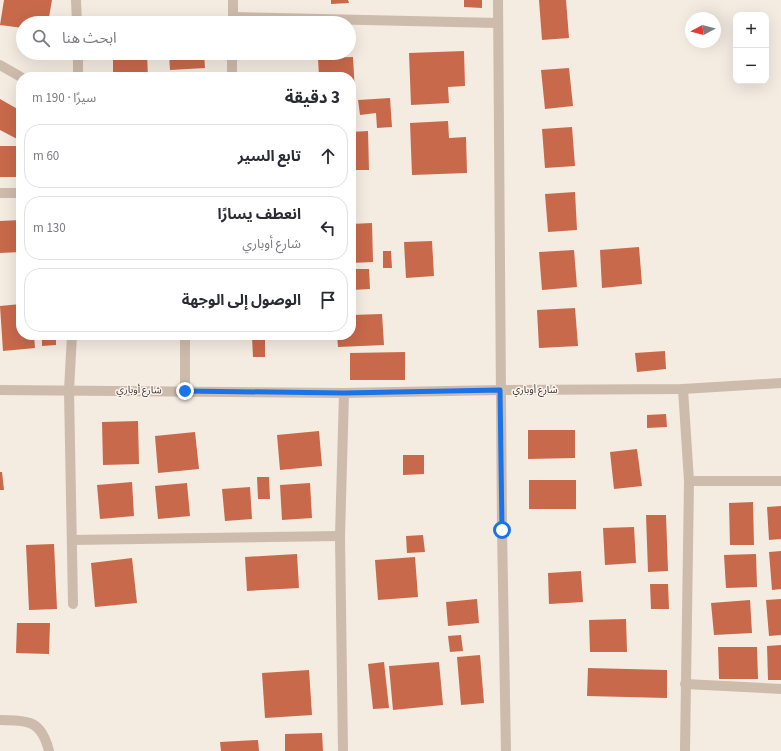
<!DOCTYPE html>
<html lang="ar">
<head>
<meta charset="utf-8">
<style>
  body { margin:0; font-family:"Source Sans 3","Noto Sans Arabic",sans-serif; background:#f7f7f7; color:#2b2b33; direction:rtl }
  .controls { position:absolute; right:12px; top:12px; display:grid; overflow:hidden; border-radius:8px; box-shadow:0 4px 16px #0002 }
  .controls button { width:36px; height:36px; display:grid; place-items:center; padding:0; border:0; border-bottom:1px solid #e1e1e2; background:#fff; color:#2b2b33; font:20px sans-serif }
  .compass { position:absolute; left:685px; top:12px; width:36px; height:36px; border-radius:50%; background:#fff; box-shadow:0 4px 16px #0002; rotate:263deg }
  .stop { position:absolute; width:12px; height:12px; margin:-9px; border:3px solid #1a73e8; border-radius:50%; background:#fff }
  .stop.end { background:#1a73e8; border-color:#fff; box-shadow:0 1px 4px #0008 }
  .list { margin:0; padding:0; list-style:none }
  h2 { display:flex; justify-content:space-between; align-items:center; height:52px; margin:0; padding:0 16px; font-size:17px }
  h2 small { font-size:13px; font-weight:400; color:#7c7c81 }
  .list li { display:grid; grid-template-columns:26px 1fr auto; gap:12px; align-items:center; box-sizing:border-box; height:64px; margin:0 8px 8px; padding:0 8px; border:1px solid #e1e1e2; border-radius:16px }
  .list b { display:block; font-size:15px; white-space:nowrap }
  .list p { margin:0; font-size:13px; white-space:nowrap; color:#7c7c81 }
  .list em { font-size:13px; font-style:normal; color:#7c7c81 }
  .icon { flex:none; width:22px; height:22px; fill:none; stroke:currentColor; stroke-width:2; stroke-linecap:round; stroke-linejoin:round }
  .map { position:relative; flex:none; width:781px; height:751px; overflow:hidden; direction:ltr }
  .search { position:absolute; background:#fff; box-shadow:0 4px 16px #0002; left:16px; top:16px; width:340px; height:44px; display:flex; align-items:center; gap:10px; box-sizing:border-box; padding:0 14px; border-radius:22px; color:#7c7c81; font-size:15px }
  .panel { position:absolute; background:#fff; box-shadow:0 4px 16px #0002; left:16px; top:72px; width:340px; height:268px; border-radius:16px; direction:rtl }
  .map>svg:first-child { display:block }
  .building { fill:#c8694b }
  .lines { fill:none; stroke-linecap:round; stroke-linejoin:round }
  .minor { stroke:#cdbbac; stroke-width:10 }
  .route { stroke:#1a73e8; stroke-width:5 }
  .labels { text-anchor:middle; dominant-baseline:central; stroke-width:3; stroke-linejoin:round; paint-order:stroke }
  .street-label { font-size:10px; fill:#3b302b; stroke:#fbf5ee }
</style>
</head>
<body>
<div class="map">
<svg width="781" height="751" viewBox="0 0 781 751">
  <rect width="100%" height="100%" fill="#f4ebe1"/>
  <g class="building">
    <path d="M4 0H52L48 23H23V28L0 25Z"/>
    <path d="M331 0H348L349 3 331 4Z"/>
    <path d="M464 0H482V8L464 7Z"/>
    <path d="M539 0H566L569 38 542 40Z"/>
    <path d="M464 51 465 86 448 87 449 103 411 105 409 53Z"/>
    <path d="M169 53H204L205 68 170 70Z"/>
    <path d="M113 54H147L148 77H113Z"/>
    <path d="M353 57 355 93H351V77H319L318 58Z"/>
    <path d="M569 68 573 106 545 109 541 70Z"/>
    <path d="M390 98 392 127 377 128 376 113 360 115 358 100Z"/>
    <path d="M0 99 21 111V135L19 140 0 130Z"/>
    <path d="M351 106H355L356 118H351Z"/>
    <path d="M448 121 449 138 466 137 467 173 412 175 410 123Z"/>
    <path d="M572 127 575 166 545 168 542 129Z"/>
    <path d="M368 131 369 170H351V132Z"/>
    <rect x="0" y="146" width="20" height="31"/>
    <path d="M575 192 577 230 548 232 545 194Z"/>
    <path d="M21 220V252L0 253V221Z"/>
    <path d="M372 223 373 262 351 263V224Z"/>
    <path d="M432 241 434 276 406 278 404 242Z"/>
    <path d="M639 247 642 284 602 288 600 250Z"/>
    <path d="M574 250 577 287 542 290 539 252Z"/>
    <path d="M383 251H391L392 268H383Z"/>
    <path d="M351 269H369L370 289 351 290Z"/>
    <path d="M21 304V335H34L35 348 3 351 0 306Z"/>
    <path d="M575 308 578 346 539 348 537 310Z"/>
    <path d="M382 314 384 345 338 347 337 335H351V315Z"/>
    <path d="M42 335H56V345L42 346Z"/>
    <path d="M252 337H265V357H253Z"/>
    <path d="M665 351 666 369 637 372 635 353Z"/>
    <path d="M405 352V380H350V353Z"/>
    <path d="M666 414 667 427 647 428V415Z"/>
    <path d="M138 421 139 464 103 465 102 422Z"/>
    <path d="M528 430H575V458L528 459Z"/>
    <path d="M319 431 322 466 280 470 277 435Z"/>
    <path d="M195 432 199 469 158 473 155 436Z"/>
    <path d="M637 449 642 486 614 489 610 452Z"/>
    <path d="M403 455H424V474L403 475Z"/>
    <path d="M0 472H2L4 490H0Z"/>
    <path d="M257 477H269L270 499H258Z"/>
    <rect x="529" y="480" width="47" height="29"/>
    <path d="M132 482 134 516 100 519 97 485Z"/>
    <path d="M187 483 190 516 158 519 155 486Z"/>
    <path d="M310 483 312 518 282 520 280 485Z"/>
    <path d="M250 487 252 519 225 521 222 489Z"/>
    <path d="M753 502 754 545H730L729 503Z"/>
    <path d="M781 506V539L769 540 767 507Z"/>
    <path d="M646 515H666L668 571 648 572Z"/>
    <path d="M634 527 636 563 605 565 603 528Z"/>
    <path d="M423 535 425 552 407 553 406 536Z"/>
    <path d="M54 544 57 609 29 610 26 545Z"/>
    <path d="M781 551V589L772 590 769 552Z"/>
    <path d="M297 554 299 588 247 591 245 557Z"/>
    <path d="M756 554 757 587 726 588 724 555Z"/>
    <path d="M415 557 418 597 378 600 375 560Z"/>
    <path d="M132 558 137 603 95 607 91 563Z"/>
    <path d="M581 571 583 602 549 604 548 573Z"/>
    <path d="M650 584H668L669 609H651Z"/>
    <path d="M477 599 479 623 448 626 446 602Z"/>
    <path d="M781 599V635L769 636 766 600Z"/>
    <path d="M750 600 752 633 714 635 711 603Z"/>
    <path d="M626 619 627 652H590L589 620Z"/>
    <path d="M17 623H50L49 654 16 653Z"/>
    <path d="M461 635 463 651 450 652 448 636Z"/>
    <path d="M781 645V680H768L767 646Z"/>
    <path d="M718 647H757L758 679H719Z"/>
    <path d="M480 655 484 703 461 705 457 657Z"/>
    <path d="M384 662 389 708 373 709 368 664Z"/>
    <path d="M439 662 443 705 393 710 389 666Z"/>
    <path d="M588 668 667 670V698L587 696Z"/>
    <path d="M309 670 312 715 265 718 262 673Z"/>
    <path d="M322 733 323 751H285V734Z"/>
    <path d="M258 740 259 751H221L220 742Z"/>
  </g>
  <g class="lines">
    <g class="minor">
      <path d="M76 0 77 23"/>
      <path d="M233 0V23"/>
      <path d="M498 0 502 530 506 751"/>
      <path d="M233 17 498 23"/>
      <path d="M78 53V77"/>
      <path d="M0 65 21 77"/>
      <path d="M232 77V53"/>
      <path d="M0 193H21"/>
      <path d="M72 335 69 390 73 604"/>
      <path d="M185 335V391"/>
      <path d="M683 389 689 481 685 751"/>
      <path d="M0 390 344 393 501 390 683 389 781 383"/>
      <path d="M689 481H781"/>
      <path d="M72 540 340 536"/>
      <path d="M685 684 781 689"/>
      <path d="M0 720C8 720 18 720 26 722 40 724 46 739 49 751"/>
      <path d="M343 751 340 536 344 393"/>
    </g>
  </g>
  <g class="lines">
    <path class="route" d="M185 391 344 393 500 390 502 530"/>
  </g>
  <g class="labels">
    <g class="street-label">
      <text transform="translate(139 390) rotate(1)">شارع أوباري</text>
      <text x="535" y="390">شارع أوباري</text>
    </g>
  </g>
</svg>
<div class="controls">
<button>+</button>
<button>−</button>
</div>
<svg class="compass" viewBox="-18 -18 36 36"><path d="M0-13l5 13h-10z" fill="#e53935"/><path d="M0 13l5-13h-10z" fill="#7c7c81"/></svg>
<div class="stop" style="left:502px;top:530px"></div>
<div class="stop end" style="left:185px;top:391px"></div>
<div class="search"><svg class="icon" aria-label="search" viewBox="0 0 24 24"><circle cx="10" cy="10" r="6"/><path d="M15 15l6 6"/></svg>ابحث هنا</div>
<section class="panel">
<h2>3 دقيقة<small>سيرًا · 190 m</small></h2>
<ul class="list">
<li><svg class="icon" aria-label="ahead" viewBox="0 0 24 24"><path d="M12 20V5M6 11l6-6 6 6"/></svg><div><b>تابع السير</b></div><em>60 m</em></li>
<li><svg class="icon" aria-label="left" viewBox="0 0 24 24"><path d="M17 20v-9H6M10 6l-5 5 5 5"/></svg><div><b>انعطف يسارًا</b><p>شارع أوباري</p></div><em>130 m</em></li>
<li><svg class="icon" aria-label="arrive" viewBox="0 0 24 24"><path d="M6 21V4h12l-3 4 3 4H6"/></svg><div><b>الوصول إلى الوجهة</b></div></li>
</ul>
</section>
</div>
</body>
</html>
